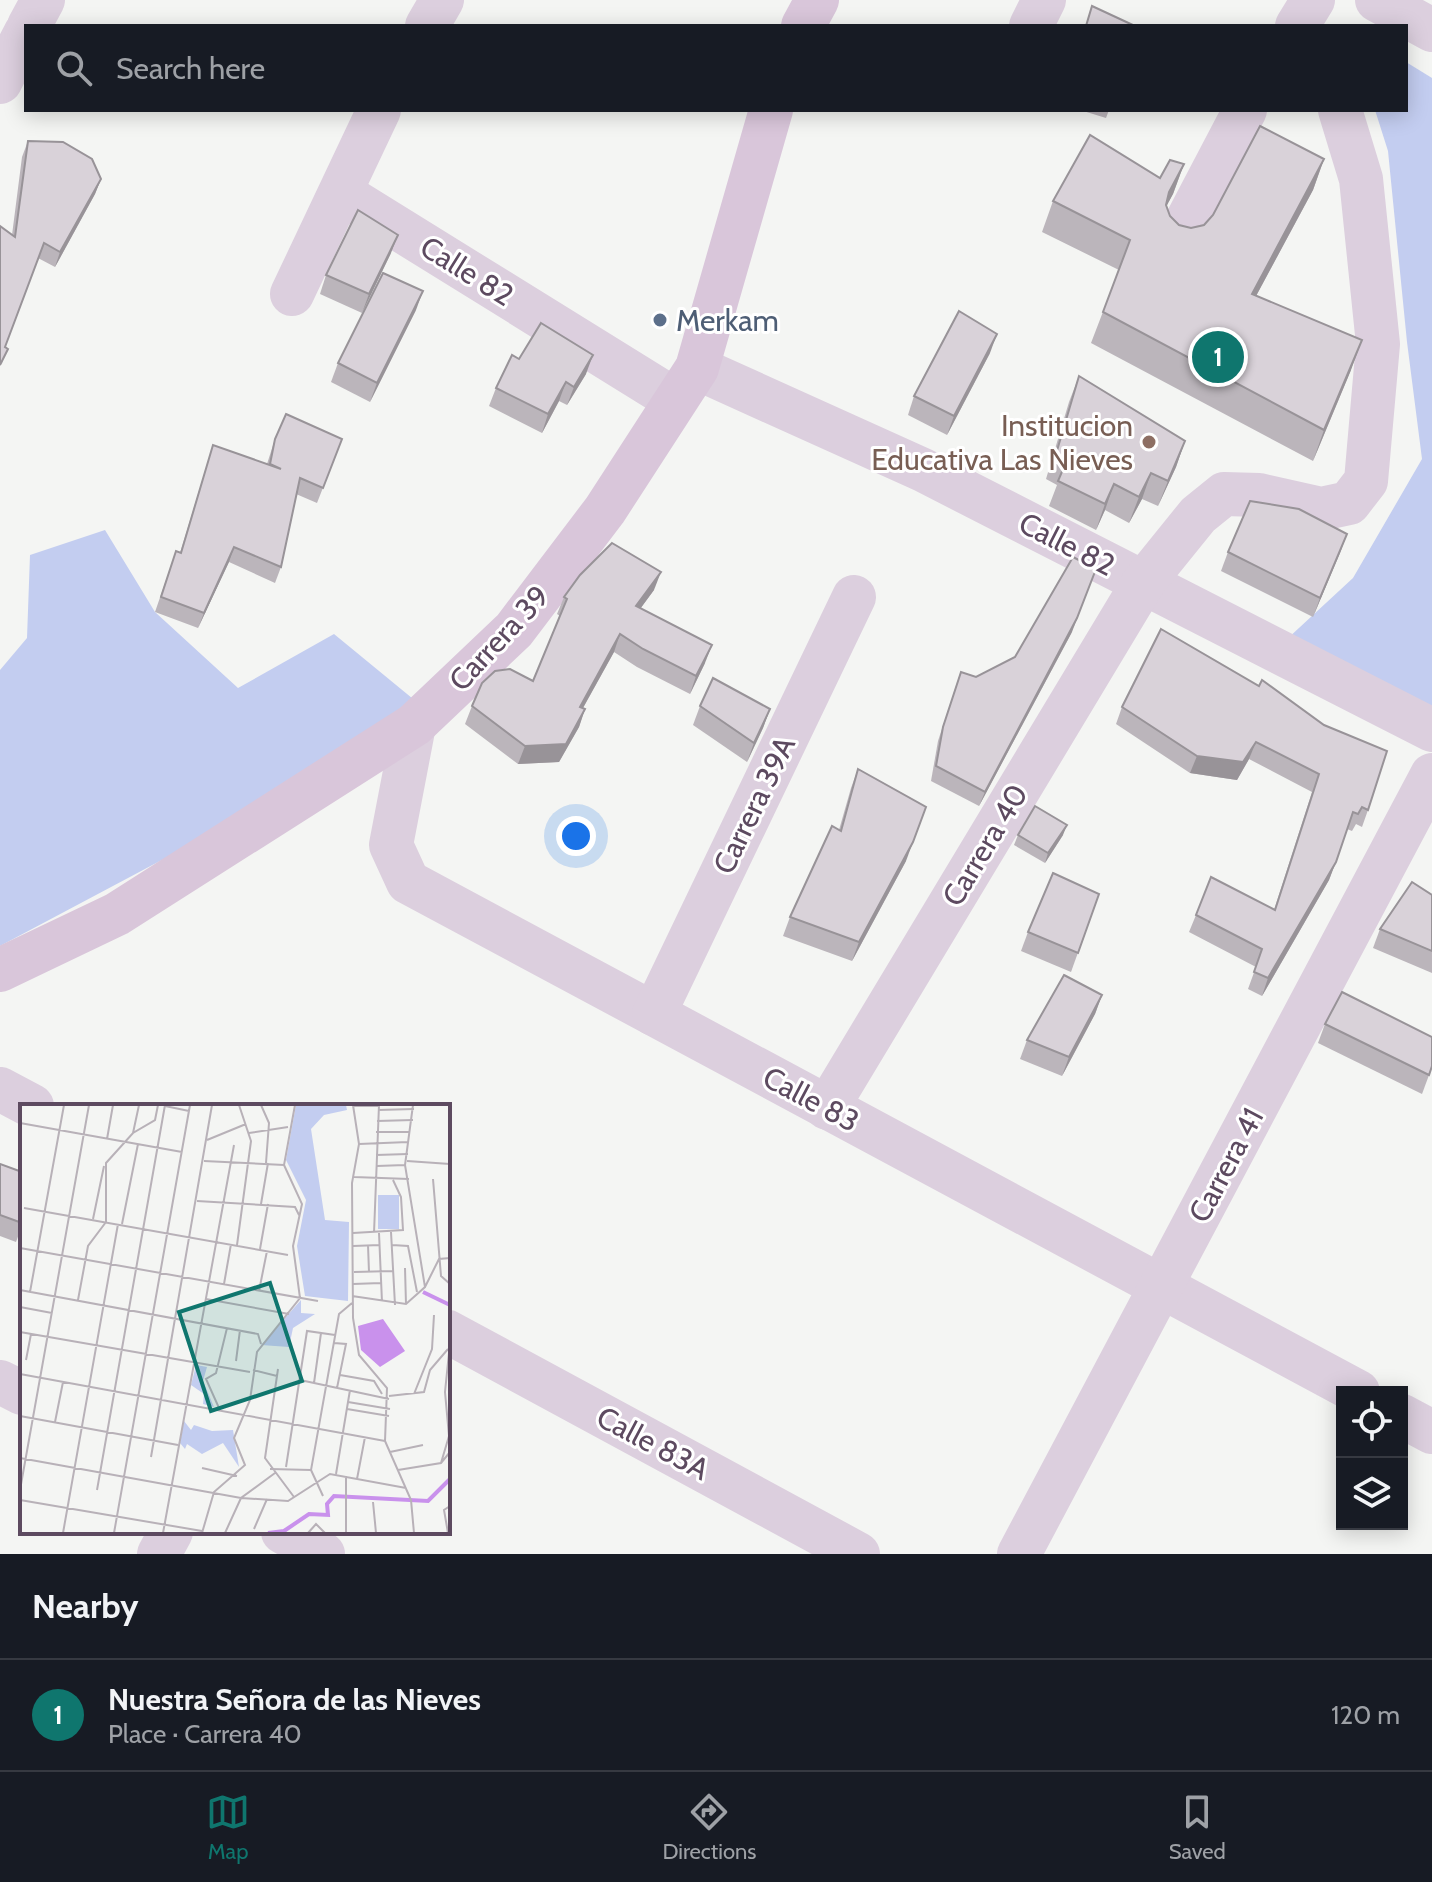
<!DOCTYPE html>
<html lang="en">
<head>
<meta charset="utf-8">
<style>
  body { margin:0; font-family:Cabin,sans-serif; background:#20242c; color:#f1f3f6 }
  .controls { position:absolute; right:24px; bottom:24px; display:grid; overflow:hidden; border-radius:0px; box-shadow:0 4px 20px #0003 }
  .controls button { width:72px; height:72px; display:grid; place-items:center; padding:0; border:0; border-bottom:2px solid #363941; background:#171b24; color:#f1f3f6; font:40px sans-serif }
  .you { position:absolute; left:576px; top:836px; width:28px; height:28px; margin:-20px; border:6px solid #fff; border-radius:50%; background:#1a73e8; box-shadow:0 0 0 12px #1a73e833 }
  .badge { display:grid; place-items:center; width:52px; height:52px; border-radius:50%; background:#0f766e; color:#fff; font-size:26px; font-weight:700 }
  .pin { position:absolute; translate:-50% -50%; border:4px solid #fff; box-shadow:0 2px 8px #0006 }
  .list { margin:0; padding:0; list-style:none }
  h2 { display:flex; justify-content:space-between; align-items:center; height:104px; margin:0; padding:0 32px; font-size:34px }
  h2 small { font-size:26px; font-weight:400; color:#9ea1a6 }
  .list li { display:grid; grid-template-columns:52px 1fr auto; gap:24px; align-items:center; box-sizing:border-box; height:112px; padding:0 32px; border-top:2px solid #363941 }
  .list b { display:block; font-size:30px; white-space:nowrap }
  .list p { margin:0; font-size:26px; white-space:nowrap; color:#9ea1a6 }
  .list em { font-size:26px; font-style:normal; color:#9ea1a6 }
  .icon { flex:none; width:44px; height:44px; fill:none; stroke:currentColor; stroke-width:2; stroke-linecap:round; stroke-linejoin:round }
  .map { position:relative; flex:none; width:1432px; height:1554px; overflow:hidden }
  .search { position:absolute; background:#171b24; box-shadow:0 4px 20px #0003; left:24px; right:24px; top:24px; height:88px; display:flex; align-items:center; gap:20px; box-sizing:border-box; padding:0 28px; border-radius:0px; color:#9ea1a6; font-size:30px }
  .sheet { height:216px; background:#171b24 }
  nav { display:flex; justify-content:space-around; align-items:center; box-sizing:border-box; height:112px; border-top:2px solid #363941; background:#171b24; font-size:22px; color:#9ea1a6 }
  nav a { display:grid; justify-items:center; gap:4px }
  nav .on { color:#0f766e }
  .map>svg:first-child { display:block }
  .green { fill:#c3cdf0 }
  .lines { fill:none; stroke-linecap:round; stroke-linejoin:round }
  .minor { stroke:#dccfde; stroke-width:44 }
  .tertiary { stroke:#dccfde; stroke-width:44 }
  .secondary { stroke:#d9c6da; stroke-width:44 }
  .wall { fill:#bbb5bb }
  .shaded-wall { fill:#989398 }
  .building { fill:#d9d2d9; stroke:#989398; stroke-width:2 }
  .service-dot { fill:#5c6f8a; stroke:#fff; stroke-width:3 }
  .education-dot { fill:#8d6e63; stroke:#fff; stroke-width:3 }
  .labels { text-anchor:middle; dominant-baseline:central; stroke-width:6; stroke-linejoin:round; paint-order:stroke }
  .street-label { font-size:30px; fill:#5d4a60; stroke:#fff }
  .service-label { font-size:30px; fill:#4e5e75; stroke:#fff; text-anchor:start }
  .education-label { font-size:30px; fill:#785e54; stroke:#fff; text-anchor:end }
  .inset-river { fill:none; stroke:#c991ec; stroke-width:4 }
  .inset-road { fill:none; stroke:#b8b1b8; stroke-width:2 }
  .view { fill:#0f766e; fill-opacity:0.15; stroke:#0f766e; stroke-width:4 }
  .inset-edge { fill:none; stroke:#5d4a60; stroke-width:4 }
</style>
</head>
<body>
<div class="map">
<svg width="1432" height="1554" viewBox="0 0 1432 1554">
  <rect width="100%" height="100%" fill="#f4f5f3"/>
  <g class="green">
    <path d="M1406 62 1432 78V716L1286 640 1353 578 1422 459 1407 342 1388 151 1375 110H1406Z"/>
    <path d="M105 530 155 612 238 688 334 634 418 703 192 844 0 946V670L27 638 30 555Z"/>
  </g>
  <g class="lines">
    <g class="minor">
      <path d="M29 26 43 0"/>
      <path d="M427 26 442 0"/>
      <path d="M1031 26 1044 0"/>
      <path d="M1297 26 1313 0"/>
      <path d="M0 82 26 32"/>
      <path d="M341 193 675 400"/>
      <path d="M1180 234 1245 110"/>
      <path d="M292 294 379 110"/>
      <path d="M697 368 923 470 1432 730"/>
      <path d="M414 725 391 845 408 882 1358 1392"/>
      <path d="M654 1014 854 597"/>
      <path d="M0 1089 32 1106"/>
      <path d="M827 1108 1143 583 1198 515 1224 494 1259 495 1321 509 1349 503 1366 481 1378 344 1361 179 1340 110"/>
      <path d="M448 1332 858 1554"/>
      <path d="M1402 1416 1432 1432"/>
      <path d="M159 1554 171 1532"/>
      <path d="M1019 1554 1432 775"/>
    </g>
    <g class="tertiary">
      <path d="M1377 0 1432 30"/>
      <path d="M0 1382 22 1393"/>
      <path d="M283 1532 323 1554"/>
    </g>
    <g class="secondary">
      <path d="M803 26 817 0"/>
      <path d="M0 970 117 914 414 725 514 630 605 510 697 368 771 110"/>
    </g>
  </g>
  <g class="wall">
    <path d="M1080 110H1109L1106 118Z"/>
    <path d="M28 141 101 179 95 194 55 267 38 258 5 347 2 364 12 235 22 157Z"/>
    <path d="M1324 159 1313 190 1256 296 1351 370 1313 461 1091 343 1119 270 1042 232 1053 201 1160 178 1184 164 1173 194 1166 206 1170 216 1179 225 1191 228 1204 225Z"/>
    <path d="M391 253 362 313 320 294 326 275Z"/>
    <path d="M416 310 370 402 331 382 338 363Z"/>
    <path d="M990 353 947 435 908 415 914 396Z"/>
    <path d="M519 359 586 374 567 405 559 401 542 433 489 406 496 388Z"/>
    <path d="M1079 376 1185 441 1176 467 1158 506 1142 499 1129 523 1105 510 1096 530 1049 506 1057 485 1046 479 1069 402Z"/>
    <path d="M275 439H342L317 503 296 494 281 567 275 583 229 562 198 628 155 612 176 551 180 553 213 445 267 464Z"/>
    <path d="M1347 534 1313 617 1221 571 1228 552Z"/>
    <path d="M654 590 640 609 705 663 690 694 637 667 614 652 583 708 585 709 579 727 559 762 518 764 465 724 472 706 533 681 560 616 557 614 564 597Z"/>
    <path d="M1161 629 1368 810 1362 827 1356 824 1352 831 1347 829 1329 880 1262 996 1248 989 1256 967 1189 932 1196 915 1274 910 1312 792 1249 759 1237 780 1190 773 1116 724 1122 707Z"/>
    <path d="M1072 632 979 806 931 781 938 741 956 686Z"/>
    <path d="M700 706 770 709 763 728 747 762 693 725Z"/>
    <path d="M858 769 906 861 852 961 783 936 790 917 839 830 851 788Z"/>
    <path d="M1018 835H1063L1045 863 1014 845Z"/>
    <path d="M1099 894 1071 972 1021 951 1028 932Z"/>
    <path d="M1432 895V973L1373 948 1380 929Z"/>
    <path d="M1102 995 1095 1014 1062 1076 1020 1059 1027 1040Z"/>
    <path d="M1325 1024 1432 1067 1422 1094 1318 1043Z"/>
    <path d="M0 1164 22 1172V1226L16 1242 0 1236Z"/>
  </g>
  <g class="shaded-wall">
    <path d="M1324 159 1313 190 1241 324 1252 294Z"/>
    <path d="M1184 164 1173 194 1158 222 1169 192Z"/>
    <path d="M101 179 95 194 55 267 60 252Z"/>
    <path d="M398 235 391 253 362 313 369 294Z"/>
    <path d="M423 291 416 310 370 402 377 383Z"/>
    <path d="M997 334 990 353 947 435 954 416Z"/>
    <path d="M1362 340 1351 370 1313 461 1324 430Z"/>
    <path d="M593 355 586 374 567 405 574 387Z"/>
    <path d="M566 382 559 401 542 433 548 414Z"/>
    <path d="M1185 441 1176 467 1158 506 1168 481Z"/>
    <path d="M1151 473 1142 499 1129 523 1139 497Z"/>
    <path d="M1114 484 1105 510 1096 530 1105 504Z"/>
    <path d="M1347 534 1340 553 1313 617 1320 598Z"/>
    <path d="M234 547 229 562 198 628 204 613Z"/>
    <path d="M1096 569 1072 632 979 806 985 792Z"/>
    <path d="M661 572 654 590 629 624 636 606Z"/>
    <path d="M620 634 614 652 574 724 580 707Z"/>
    <path d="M712 645 705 663 690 694 696 676Z"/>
    <path d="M585 709 579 727 559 762 518 764 525 746Z"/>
    <path d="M770 709 763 728 747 762 754 743Z"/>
    <path d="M1256 742 1249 759 1237 780 1190 773 1197 756Z"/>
    <path d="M926 807 906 861 852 961 859 942Z"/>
    <path d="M1067 825 1063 835 1045 863 1048 853Z"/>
    <path d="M1336 862 1329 880 1262 996 1268 978Z"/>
    <path d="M1102 995 1095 1014 1062 1076 1069 1057Z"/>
  </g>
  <g class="building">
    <path d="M1092 6 1135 26H1086Z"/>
    <path d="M1260 126 1324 159 1252 294 1362 340 1324 430 1103 312 1130 240 1053 201 1090 135 1160 178 1170 160 1184 164 1169 192 1166 205 1170 216 1179 225 1191 228 1204 225 1213 215Z"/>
    <path d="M28 141 63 142 92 159 101 179 60 252 44 243 5 347 8 349 0 365V226L15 237Z"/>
    <path d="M358 210 398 235 369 294 326 275Z"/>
    <path d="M383 273 423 291 377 383 338 363Z"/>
    <path d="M959 311 997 334 954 416 914 396Z"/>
    <path d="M541 323 593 355 574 387 566 382 548 414 496 388 512 355 519 359Z"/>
    <path d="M1079 376 1185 441 1168 481 1151 473 1139 497 1114 484 1105 504 1058 481 1067 460 1056 454Z"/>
    <path d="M286 414 342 439 323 488 300 478 281 567 234 547 204 613 161 597 176 551 181 553 213 445 281 469 270 464 275 439Z"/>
    <path d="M1250 501 1299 509 1347 534 1320 598 1228 552Z"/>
    <path d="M612 543 661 572 636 606 712 645 696 676 643 649 620 634 580 707 585 709 566 744 525 746 472 706 482 683 495 671 510 669 533 681 567 599 564 597 580 575Z"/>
    <path d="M1073 557 1096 569 1077 618 985 792 936 766 943 727 961 672 976 677 1015 657Z"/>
    <path d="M1161 629 1259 686 1262 680 1324 725 1387 751 1368 810 1362 807 1358 814 1353 812 1336 862 1268 978 1254 972 1262 949 1196 915 1211 877 1275 910 1319 774 1256 742 1243 762 1197 756 1122 707Z"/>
    <path d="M713 678 770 709 754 743 700 706Z"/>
    <path d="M858 769 926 807 913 842 859 942 790 917 832 826 841 831Z"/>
    <path d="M1035 806 1067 825 1048 853 1018 835Z"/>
    <path d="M1053 873 1099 894 1078 953 1028 932Z"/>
    <path d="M1412 882 1432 895V951L1380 929Z"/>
    <path d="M1064 975 1102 995 1069 1057 1027 1040Z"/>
    <path d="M1342 992 1432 1037V1066L1429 1075 1325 1024Z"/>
    <path d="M0 1164 22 1172V1223L0 1215Z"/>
  </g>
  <circle class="service-dot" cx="660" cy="320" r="8"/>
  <circle class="education-dot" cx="1149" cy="442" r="8"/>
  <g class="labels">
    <g class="street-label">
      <text transform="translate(467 271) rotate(32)">Calle 82</text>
      <text transform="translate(1067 544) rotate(27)">Calle 82</text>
      <text transform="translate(499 638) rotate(-47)">Carrera 39</text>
      <text transform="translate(754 805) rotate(-64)">Carrera 39A</text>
      <text transform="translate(985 845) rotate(-59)">Carrera 40</text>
      <text transform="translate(811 1099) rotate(28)">Calle 83</text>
      <text transform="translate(1226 1165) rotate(-62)">Carrera 41</text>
      <text transform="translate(653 1443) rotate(28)">Calle 83A</text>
    </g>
    <g class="service-label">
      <text x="676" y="320">Merkam</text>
    </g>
    <g class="education-label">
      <text x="1133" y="425">Institucion<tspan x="1133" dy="34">Educativa Las Nieves</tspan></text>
    </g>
  </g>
  <g transform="translate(20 1104)">
    <rect width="430" height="430" fill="#f4f5f3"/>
    <path d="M276 1H326L327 6 304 11 291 25 305 116 329 118 328 197 285 192 277 142 286 96 266 56ZM358 91H379V125H358ZM281 196V209L295 210 273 224 269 243 241 241ZM176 261 187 263 183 277 194 303 183 300 184 290 171 281ZM164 317 171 326 174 321 192 327 213 326 219 363 203 339 182 350 167 340 165 345 160 339Z" fill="#c3cdf0"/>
    <path d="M363 215 385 247 360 263 341 246 338 222Z" fill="#c991ec"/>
    <path class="inset-river" d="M403 188 430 201M248 429 264 427 289 410 308 411 307 400 314 392 408 397 430 375"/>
    <path class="inset-road" d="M241 1 249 19 246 59M333 1 339 40 332 79 333 214 339 251 367 284 365 337 391 396 394 429M145 2 169 7M333 2H359M358 6 394 5M357 17 393 16M0 19 162 48M356 28H389M113 29 119 1M229 29 268 23M87 35 93 1M187 36 226 20M339 40 388 38M356 51 388 50M184 57 264 61M387 57 430 60M357 62 385 61M334 73 389 75M413 75 421 172 430 180M177 97 275 103 279 111M241 100 248 59M4 104 268 151M73 115 84 62M102 120 118 40M371 128 375 201M333 129 383 126 381 93 373 76M354 129 359 1M359 129 362 198M217 141 231 37 219 1M348 141 349 168M372 141 388 142 397 188M333 142 360 141M0 144 298 197M240 145 248 100M385 164 386 200M334 168 373 167M204 180 211 140M333 180 361 179M405 183 419 155 430 154M0 186 238 230 241 240M239 187 247 147M10 188 44 1M332 192 386 200 405 183 385 61 393 1M186 195 269 210M58 196 68 142 86 118V59L113 29 135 16 138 1M0 203 32 209M0 228 230 268M314 239 326 240 317 284M6 256 11 230M216 257 220 226M258 265 245 354 274 393M233 266 257 272M0 270 365 337M320 271 354 277 362 290M280 276 369 295M294 279 301 229M394 290 412 245 414 211M369 292 404 288 410 266 428 245M328 298 370 305M199 304 186 275 196 269 207 224M327 305 369 312M0 312 158 341M35 318 43 278M370 348 403 341M131 353 192 1M0 354 221 394 268 397 310 370 386 384M421 359 429 332 425 288 430 239M266 363 287 227 315 231M182 364 217 372M250 365 291 366M378 366 421 359 430 348M316 370 330 286M337 375 345 333M0 386 69 1M77 386 145 1M303 392 291 366 319 210 332 199M0 396 182 427M353 398 356 429M234 425 247 395M43 429 98 120M94 429 170 1M143 429 214 41M182 429 194 388 225 361 214 334 230 296 237 248 280 194 273 142 282 100 264 61 275 1M205 429 221 394 255 369M288 429 296 420 305 429M326 429V372M428 429 424 406 430 402"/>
    <path class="view" d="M250 179 282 277 191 307 159 208Z"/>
    <rect width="430" height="430" class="inset-edge"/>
  </g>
</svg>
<div class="controls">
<button><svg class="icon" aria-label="locate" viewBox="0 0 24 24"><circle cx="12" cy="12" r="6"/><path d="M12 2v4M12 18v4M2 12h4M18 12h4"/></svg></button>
<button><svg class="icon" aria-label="layers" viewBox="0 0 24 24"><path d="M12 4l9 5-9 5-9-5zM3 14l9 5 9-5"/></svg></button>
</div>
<div class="you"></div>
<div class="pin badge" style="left:1218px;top:357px">1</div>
<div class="search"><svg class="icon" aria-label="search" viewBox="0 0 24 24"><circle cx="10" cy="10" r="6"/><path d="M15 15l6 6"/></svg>Search here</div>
</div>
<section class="sheet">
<h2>Nearby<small></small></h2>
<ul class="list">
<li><span class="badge">1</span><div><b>Nuestra Señora de las Nieves</b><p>Place · Carrera 40</p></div><em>120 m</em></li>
</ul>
</section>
<nav>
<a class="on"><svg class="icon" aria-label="map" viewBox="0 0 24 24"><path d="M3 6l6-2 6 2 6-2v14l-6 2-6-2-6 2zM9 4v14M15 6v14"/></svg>Map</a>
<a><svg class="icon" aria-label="directions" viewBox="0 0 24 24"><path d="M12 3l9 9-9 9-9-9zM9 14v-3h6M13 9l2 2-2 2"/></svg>Directions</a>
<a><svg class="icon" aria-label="saved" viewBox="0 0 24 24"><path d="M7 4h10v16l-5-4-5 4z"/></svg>Saved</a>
</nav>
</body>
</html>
